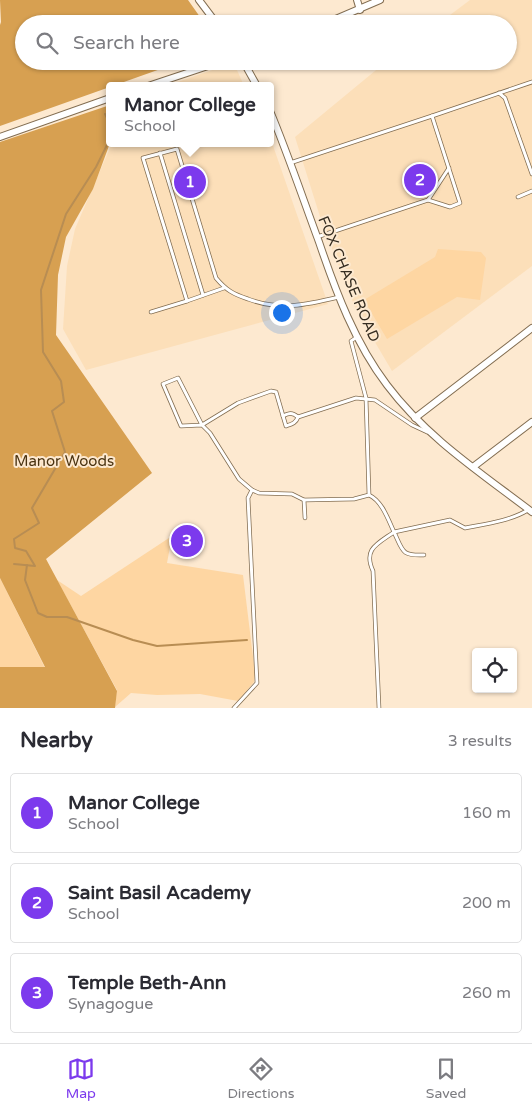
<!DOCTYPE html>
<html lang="en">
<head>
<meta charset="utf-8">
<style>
  body { margin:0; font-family:"Varela Round",sans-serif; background:#f2f2f3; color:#2b2b33 }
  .controls { position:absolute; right:15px; bottom:15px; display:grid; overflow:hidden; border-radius:5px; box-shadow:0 1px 4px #0004 }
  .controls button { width:45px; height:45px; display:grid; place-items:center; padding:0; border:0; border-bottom:1px solid #e1e1e2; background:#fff; color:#2b2b33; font:25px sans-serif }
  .you { position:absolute; left:281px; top:312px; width:18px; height:18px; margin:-12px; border:4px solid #fff; border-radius:50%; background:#1a73e8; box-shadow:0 0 0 8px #1a73e833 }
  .badge { display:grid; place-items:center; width:32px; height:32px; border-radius:50%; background:#7c3aed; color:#fff; font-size:16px; font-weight:700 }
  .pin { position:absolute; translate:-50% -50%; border:2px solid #fff; box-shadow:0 1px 5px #0006 }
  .popup { position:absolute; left:106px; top:82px; width:168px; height:65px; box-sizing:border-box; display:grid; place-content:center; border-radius:5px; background:#fff; filter:drop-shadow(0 1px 4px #0005); font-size:16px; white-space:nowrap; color:#7c7c81 }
  .popup b { font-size:19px; color:#2b2b33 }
  .popup::after { content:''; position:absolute; left:50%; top:100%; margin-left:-10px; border:10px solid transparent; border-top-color:#fff }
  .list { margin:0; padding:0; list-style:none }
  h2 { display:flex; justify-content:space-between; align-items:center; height:65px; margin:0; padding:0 20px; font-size:21px }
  h2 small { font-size:16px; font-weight:400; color:#7c7c81 }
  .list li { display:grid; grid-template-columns:32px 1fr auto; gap:15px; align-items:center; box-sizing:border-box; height:80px; margin:0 10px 10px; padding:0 10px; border:1px solid #e1e1e2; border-radius:5px }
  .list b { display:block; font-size:19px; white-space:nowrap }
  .list p { margin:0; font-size:16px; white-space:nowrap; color:#7c7c81 }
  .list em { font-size:16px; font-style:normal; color:#7c7c81 }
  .icon { flex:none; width:28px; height:28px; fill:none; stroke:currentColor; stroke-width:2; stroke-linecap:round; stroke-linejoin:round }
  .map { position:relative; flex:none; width:532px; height:708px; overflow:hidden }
  .search { position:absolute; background:#fff; box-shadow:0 1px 4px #0004; left:15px; right:15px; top:15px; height:55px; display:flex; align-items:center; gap:12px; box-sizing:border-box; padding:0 18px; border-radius:28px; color:#7c7c81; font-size:19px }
  .sheet { height:335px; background:#fff }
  nav { display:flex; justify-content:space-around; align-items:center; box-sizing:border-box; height:70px; border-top:1px solid #e1e1e2; background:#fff; font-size:14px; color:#7c7c81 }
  nav a { display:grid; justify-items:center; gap:2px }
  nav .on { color:#7c3aed }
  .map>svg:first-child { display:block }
  .built { fill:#fcdfb9 }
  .green { fill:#fed6a2 }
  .forest { fill:#d7a051 }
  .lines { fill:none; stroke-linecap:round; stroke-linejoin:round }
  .stream { stroke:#b88d53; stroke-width:2 }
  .lane-casing { stroke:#826d51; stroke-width:4.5 }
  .street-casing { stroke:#826d51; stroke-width:8 }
  .lane { stroke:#fff; stroke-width:3 }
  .street { stroke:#fff; stroke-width:6 }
  .labels { text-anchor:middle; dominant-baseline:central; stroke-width:4; stroke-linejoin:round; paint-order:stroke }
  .street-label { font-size:15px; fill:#352c20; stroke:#fde9d0 }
  .park-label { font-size:15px; fill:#4a3311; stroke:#fde9d0 }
</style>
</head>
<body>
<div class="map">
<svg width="532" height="708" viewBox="0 0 532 708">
  <rect width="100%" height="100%" fill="#fde9d0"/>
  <g class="built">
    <path d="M470 0H532V266L392 371 356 310 322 223 295 137 387 61H508V24H438Z"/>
    <path d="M221 67 237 70 244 86H166Z"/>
    <path d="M270 137 328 304 86 370 63 329 67 266 75 229 112 143H270Z"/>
  </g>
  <g class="green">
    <path d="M438 249 481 252 486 258 480 300 457 297 387 339 364 300 435 257Z"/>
    <path d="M172 536 167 563 243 575 255 673 254 682 238 701 200 694 157 695 131 693 115 707 117 690 57 580 81 596Z"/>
    <path d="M0 578 45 668 0 667Z"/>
  </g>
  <g class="forest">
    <path d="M0 0H188L205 24H24V61H183L0 126V25L1 22Z"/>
    <path d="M110 105V143L93 189 66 237 58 275 56 335 152 473 46 559 117 691 115 708H0V667H45L0 578V142Z"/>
  </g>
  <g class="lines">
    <g class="stream">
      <path d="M105 114 110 124"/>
      <path d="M14 564 35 566 26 551 15 548 14 539 39 523 32 508 65 452 52 411 64 402 61 381 43 352 41 290 66 214 96 167 108 143 110 126"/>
      <path d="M27 565 25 580 38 613 47 617H67L133 640 157 646 247 640"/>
    </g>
    <defs>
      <g id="lane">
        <path d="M499 93 505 98 532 174"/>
        <path d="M432 116 532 82"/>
        <path d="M160 153 203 295"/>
        <path d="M290 163 432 116 460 203 450 207 428 200 317 237"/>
        <path d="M518 197 532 191"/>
        <path d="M428 200 449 168"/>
        <path d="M224 288 187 301 143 158 177 149 216 278C226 290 233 294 248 299 280 311 306 305 339 297"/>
        <path d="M151 312 187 301"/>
        <path d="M283 416 286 426C292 424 296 423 298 417"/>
        <path d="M369 495C382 501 388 519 394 532L450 520 465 528C486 524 510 521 528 510"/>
        <path d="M304 500 292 494 259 493 252 490 239 479 210 433 202 425 178 378 163 384 181 426 202 425 238 403 271 391 276 392 283 416C289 413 292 412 298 417L356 398 375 400 412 425 427 432"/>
        <path d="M305 518 304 500 354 499 369 495 366 398 351 341 357 337"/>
        <path d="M234 708 257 683 248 498 252 490"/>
        <path d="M379 708 373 571C363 549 377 544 394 532 403 551 401 556 424 555"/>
      </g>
      <g id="street">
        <path d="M199 0 217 24"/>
        <path d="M357 0 360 10"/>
        <path d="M324 24 380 0"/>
        <path d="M243 61 257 86"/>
        <path d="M148 86 223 61"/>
        <path d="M270 111C288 154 303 199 319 242 336 292 355 343 387 385 426 437 481 473 532 512"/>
        <path d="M0 137 110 98"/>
        <path d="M415 418 532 328"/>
        <path d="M473 467 532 422"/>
      </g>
    </defs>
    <use href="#lane" class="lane-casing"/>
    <use href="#street" class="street-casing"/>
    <use href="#lane" class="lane"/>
    <use href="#street" class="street"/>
  </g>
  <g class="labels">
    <g class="street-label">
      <text transform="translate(349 279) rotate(67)">FOX CHASE ROAD</text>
    </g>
    <g class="park-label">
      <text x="64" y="461">Manor Woods</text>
    </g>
  </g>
</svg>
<div class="controls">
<button><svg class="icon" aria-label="locate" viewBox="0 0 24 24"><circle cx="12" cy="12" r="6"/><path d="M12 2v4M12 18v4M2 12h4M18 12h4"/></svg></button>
</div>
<div class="you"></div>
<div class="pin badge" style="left:190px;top:182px">1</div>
<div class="popup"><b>Manor College</b>School</div>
<div class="pin badge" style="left:420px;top:180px">2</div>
<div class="pin badge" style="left:187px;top:541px">3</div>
<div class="search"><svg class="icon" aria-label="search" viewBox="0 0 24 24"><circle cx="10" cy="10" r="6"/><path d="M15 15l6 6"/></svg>Search here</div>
</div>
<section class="sheet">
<h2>Nearby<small>3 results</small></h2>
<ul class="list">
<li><span class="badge">1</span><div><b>Manor College</b><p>School</p></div><em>160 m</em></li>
<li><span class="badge">2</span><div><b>Saint Basil Academy</b><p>School</p></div><em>200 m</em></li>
<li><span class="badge">3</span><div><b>Temple Beth-Ann</b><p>Synagogue</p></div><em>260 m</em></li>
</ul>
</section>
<nav>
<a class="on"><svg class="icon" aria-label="map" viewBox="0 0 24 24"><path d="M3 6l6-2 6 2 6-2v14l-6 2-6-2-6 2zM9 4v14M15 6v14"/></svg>Map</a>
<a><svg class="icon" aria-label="directions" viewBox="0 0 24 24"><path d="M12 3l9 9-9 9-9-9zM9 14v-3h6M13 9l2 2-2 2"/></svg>Directions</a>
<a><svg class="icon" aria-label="saved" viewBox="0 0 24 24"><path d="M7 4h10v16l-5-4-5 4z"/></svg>Saved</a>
</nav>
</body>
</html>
